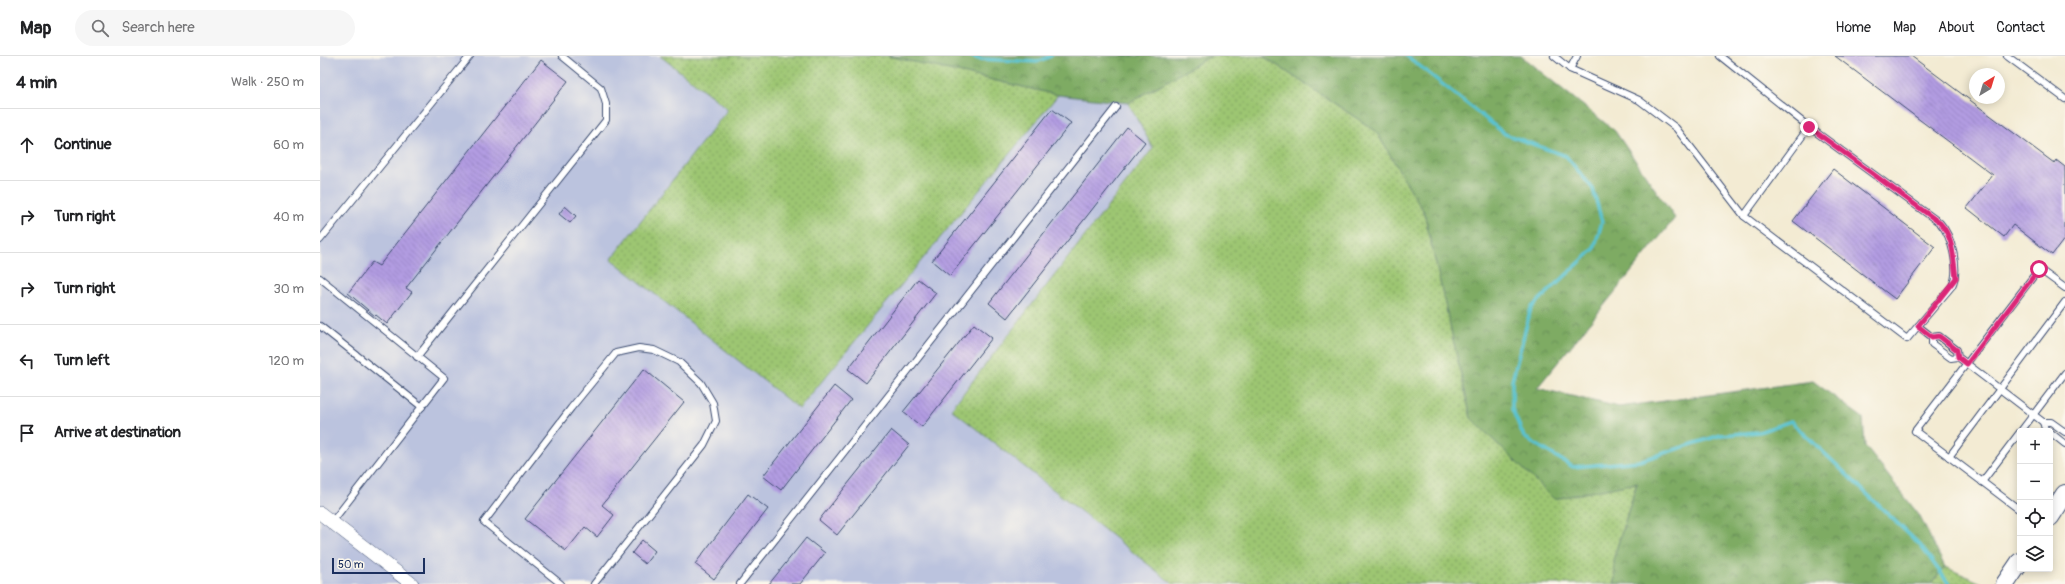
<!DOCTYPE html>
<html lang="en">
<head>
<meta charset="utf-8">
<style>
  body { margin:0; font-family:Pangolin,sans-serif; background:#f6f6f6; color:#202124 }
  .controls { position:absolute; right:12px; bottom:12px; display:grid; overflow:hidden; border-radius:4px; box-shadow:0 2px 10px #0003 }
  .controls button { width:36px; height:36px; display:grid; place-items:center; padding:0; border:0; border-bottom:1px solid #e0e0e0; background:#fff; color:#202124; font:20px sans-serif }
  .compass { position:absolute; left:1649px; top:12px; width:36px; height:36px; border-radius:50%; background:#fff; box-shadow:0 2px 10px #0003; rotate:38deg }
  .scale { position:absolute; left:12px; bottom:10px; width:93px; box-sizing:border-box; padding-left:4px; border:2px solid #1b2f5e; border-top:0; font-size:11px; line-height:14px; white-space:nowrap; color:#1b2f5e; -webkit-text-stroke:3px #fbf7ec; paint-order:stroke }
  .stop { position:absolute; width:12px; height:12px; margin:-9px; border:3px solid #db2777; border-radius:50%; background:#fff }
  .stop.end { background:#db2777; border-color:#fff; box-shadow:0 1px 4px #0008 }
  .list { margin:0; padding:0; list-style:none }
  h2 { display:flex; justify-content:space-between; align-items:center; height:52px; margin:0; padding:0 16px; font-size:17px }
  h2 small { font-size:13px; font-weight:400; color:#757577 }
  .list li { display:grid; grid-template-columns:26px 1fr auto; gap:12px; align-items:center; box-sizing:border-box; height:72px; padding:0 16px; border-top:1px solid #e0e0e0 }
  .list b { display:block; font-size:15px; white-space:nowrap }
  .list em { font-size:13px; font-style:normal; color:#757577 }
  .icon { flex:none; width:22px; height:22px; fill:none; stroke:currentColor; stroke-width:2; stroke-linecap:round; stroke-linejoin:round }
  .map { position:relative; flex:none; width:1745px; height:528px; overflow:hidden }
  header { display:flex; align-items:center; gap:24px; box-sizing:border-box; height:56px; padding:0 20px; background:#fff; border-bottom:1px solid #e0e0e0 }
  header strong { font-size:19px }
  nav { display:flex; gap:22px; margin-inline-start:auto; font-size:14px }
  .search { width:280px; height:36px; background:#f6f6f6; display:flex; align-items:center; gap:10px; box-sizing:border-box; padding:0 14px; border-radius:22px; color:#757577; font-size:15px }
  main { display:flex }
  aside { flex:1; background:#fff }
  .map>svg:first-child { display:block }
  .industrial { fill:#bbc3de }
  .grass { fill:url(#grass-dots); stroke:#5c7a68 }
  .forest { fill:url(#forest-crowns); stroke:#4c6d61 }
  .lines { fill:none; stroke-linecap:round; stroke-linejoin:round }
  .stream { stroke:#58c3d2; stroke-width:3.5 }
  .building { fill:url(#building-back-hatch) }
  .service-casing { stroke:#3b4b70; stroke-width:8 }
  .minor-casing { stroke:#3b4b70; stroke-width:14 }
  .secondary-casing { stroke:#3b4b70; stroke-width:20 }
  .service { stroke:#fff; stroke-width:6 }
  .minor { stroke:#fff; stroke-width:13 }
  .secondary { stroke:#fff; stroke-width:18 }
  .route { stroke:#db2777; stroke-width:5 }
</style>
</head>
<body>
<header>
<strong>Map</strong>
<div class="search"><svg class="icon" aria-label="search" viewBox="0 0 24 24"><circle cx="10" cy="10" r="6"/><path d="M15 15l6 6"/></svg>Search here</div>
<nav><a>Home</a><a>Map</a><a>About</a><a>Contact</a></nav>
</header>
<main>
<aside>
<h2>4 min<small>Walk · 250 m</small></h2>
<ul class="list">
<li><svg class="icon" aria-label="ahead" viewBox="0 0 24 24"><path d="M12 20V5M6 11l6-6 6 6"/></svg><div><b>Continue</b></div><em>60 m</em></li>
<li><svg class="icon" aria-label="right" viewBox="0 0 24 24"><path d="M7 20v-9h11M14 6l5 5-5 5"/></svg><div><b>Turn right</b></div><em>40 m</em></li>
<li><svg class="icon" aria-label="right" viewBox="0 0 24 24"><path d="M7 20v-9h11M14 6l5 5-5 5"/></svg><div><b>Turn right</b></div><em>30 m</em></li>
<li><svg class="icon" aria-label="left" viewBox="0 0 24 24"><path d="M17 20v-9H6M10 6l-5 5 5 5"/></svg><div><b>Turn left</b></div><em>120 m</em></li>
<li><svg class="icon" aria-label="arrive" viewBox="0 0 24 24"><path d="M6 21V4h12l-3 4 3 4H6"/></svg><div><b>Arrive at destination</b></div></li>
</ul>
</aside>
<div class="map">
<svg width="1745" height="528" viewBox="0 0 1745 528">
  <defs>
    <pattern id="grass-dots" width="8" height="8" patternUnits="userSpaceOnUse"><rect width="8" height="8" fill="#9dc672"/><path d="M2 2h.1M6 6h.1" fill="none" stroke="#7fa161" stroke-width="1.8" stroke-linecap="round"/></pattern>
    <pattern id="forest-crowns" width="20" height="18" patternUnits="userSpaceOnUse"><rect width="20" height="18" fill="#7eab64"/><path d="M2 6a3 3 0 1 1 6 0M12 15a3 3 0 1 1 6 0" fill="none" stroke="#668c56"/></pattern>
    <pattern id="building-back-hatch" width="6" height="6" patternUnits="userSpaceOnUse"><rect width="6" height="6" fill="#b29ce2"/><path d="M-1 5l2 2M0 0l6 6M5-1l2 2" fill="none" stroke="#9080ba"/></pattern>
  </defs>
  <rect width="100%" height="100%" fill="#fbf7ec"/>
  <filter id="ink" filterUnits="userSpaceOnUse"><feTurbulence type="fractalNoise" baseFrequency=".025" numOctaves="2"/><feDisplacementMap in="SourceGraphic" scale="8" xChannelSelector="R" yChannelSelector="G"/><feConvolveMatrix kernelMatrix="1 2 1 2 8 2 1 2 1" color-interpolation-filters="sRGB"/></filter>
  <filter id="wash" filterUnits="userSpaceOnUse"><feTurbulence type="fractalNoise" baseFrequency=".012" numOctaves="4" result="noise"/><feDisplacementMap in="SourceGraphic" scale="16" xChannelSelector="R" yChannelSelector="G"/><feGaussianBlur stdDeviation="0.9" result="paint"/><feColorMatrix in="noise" values="0 0 0 0 0 0 0 0 0 0 0 0 0 0 0 0 0 1.4 0 .05"/><feComposite in="paint" operator="in"/></filter>
  <g filter="url(#wash)">
    <rect width="100%" height="100%" fill="#f3ebd3"/>
    <path class="industrial" d="M0 0H340L408 53 292 203 479 353 738 39 808 47 833 91 631 353 853 528H0Z"/>
    <g class="grass">
      <path d="M340 0H568L738 39 479 353 291 203 408 53Z"/>
      <path d="M891 0H943L1056 75 1104 156 1151 362 1234 443 1317 426 1294 501 1295 528H853L631 353 833 92 808 47Z"/>
      <path d="M1625 511 1664 528H1611Z"/>
    </g>
    <g class="forest">
      <path d="M568 0H891L808 47 738 39Z"/>
      <path d="M943 0H1201L1295 75 1355 162 1217 332 1299 351 1493 325 1543 362 1545 390 1599 459 1625 511 1611 528H1295L1294 501 1317 427 1234 443 1151 362 1104 156 1056 75Z"/>
    </g>
    <g class="lines">
      <g class="stream">
        <path d="M650 0 659 3 717 6 731 0"/>
        <path d="M1087 0 1185 78 1246 100 1273 133 1282 166 1274 193 1211 252 1192 325V353L1204 381 1253 411 1319 405 1401 379 1439 376 1471 365 1600 489 1629 528"/>
      </g>
    </g>
    <g id="blocks">
      <g class="building">
        <path d="M1515 0H1591L1734 107 1736 104 1745 111V182L1732 199 1693 169 1684 181 1647 152 1673 119Z"/>
        <path d="M221 4 248 25 86 232 92 236 67 268 56 259 55 260 28 237 52 206 59 210Z"/>
        <path d="M732 53 751 67 630 220 612 205Z"/>
        <path d="M807 71 825 86 687 262 669 247Z"/>
        <path d="M1513 113 1615 191 1575 243 1473 165Z"/>
        <path d="M245 150 256 160 250 167 239 158Z"/>
        <path d="M598 223 616 237 546 327 528 313Z"/>
        <path d="M654 268 672 282 602 371 583 356Z"/>
        <path d="M324 313 364 346 282 449 294 459 277 481 265 471 246 495 205 463Z"/>
        <path d="M514 330 531 344 461 434 443 420Z"/>
        <path d="M571 374 589 389 517 479 499 464Z"/>
        <path d="M428 438 448 453 394 523 375 508Z"/>
        <path d="M486 482 505 497 480 528H449Z"/>
        <path d="M322 484 335 495 325 508 312 497Z"/>
      </g>
    </g>
  </g>
  <g filter="url(#ink)">
    <use href="#blocks" fill-opacity="0" stroke="#3b4b70" stroke-width="1"/>
    <g class="lines">
      <defs>
        <g id="service">
          <path d="M1234 0 1250 13 1257 0"/>
          <path d="M1400 0 1489 71 1620 167C1632 180 1640 214 1632 230L1587 283 1424 160 1489 71"/>
          <path d="M1687 0 1745 43"/>
          <path d="M1250 13 1319 44 1356 72 1424 160"/>
          <path d="M0 184 150 0"/>
          <path d="M0 222 124 322 12 466"/>
          <path d="M0 270 102 351"/>
          <path d="M1598 270 1612 281 1619 280 1637 294 1638 301 1723 366 1725 373 1728 375"/>
          <path d="M1612 281V288L1631 302 1638 301"/>
          <path d="M97 301 286 64V48L281 32 242 0"/>
          <path d="M1723 366H1731L1745 376"/>
          <path d="M1701 375 1745 317"/>
          <path d="M1730 376 1745 388"/>
          <path d="M1629 401 1745 246"/>
          <path d="M1662 426 1700 376"/>
          <path d="M1700 448 1697 452 1595 375 1719 213 1745 232"/>
          <path d="M241 528 164 466 251 352 296 297 319 292 334 294 359 306 381 327 393 347 396 365 384 389 274 528"/>
          <path d="M420 528 796 51"/>
        </g>
        <path id="minor" d="M0 457 92 528"/>
        <g id="secondary">
          <path d="M1730 461 1745 438"/>
          <path d="M1685 528 1700 506"/>
        </g>
      </defs>
      <use href="#service" class="service-casing"/>
      <use href="#minor" class="minor-casing"/>
      <use href="#secondary" class="secondary-casing"/>
      <use href="#service" class="service"/>
      <use href="#minor" class="minor"/>
      <use href="#secondary" class="secondary"/>
    </g>
  </g>
  <g class="lines" filter="url(#ink)">
    <path class="route" d="M1489 71 1620 167C1634 182 1633 202 1636 222L1598 270 1612 281 1619 280 1637 294 1638 301 1647 308 1719 213"/>
  </g>
</svg>
<div class="controls">
<button>+</button>
<button>−</button>
<button><svg class="icon" aria-label="locate" viewBox="0 0 24 24"><circle cx="12" cy="12" r="6"/><path d="M12 2v4M12 18v4M2 12h4M18 12h4"/></svg></button>
<button><svg class="icon" aria-label="layers" viewBox="0 0 24 24"><path d="M12 4l9 5-9 5-9-5zM3 14l9 5 9-5"/></svg></button>
</div>
<svg class="compass" viewBox="-18 -18 36 36"><path d="M0-13l5 13h-10z" fill="#e53935"/><path d="M0 13l5-13h-10z" fill="#757577"/></svg>
<div class="scale">50 m</div>
<div class="stop" style="left:1719px;top:213px"></div>
<div class="stop end" style="left:1489px;top:71px"></div>
</div>
</main>
</body>
</html>
